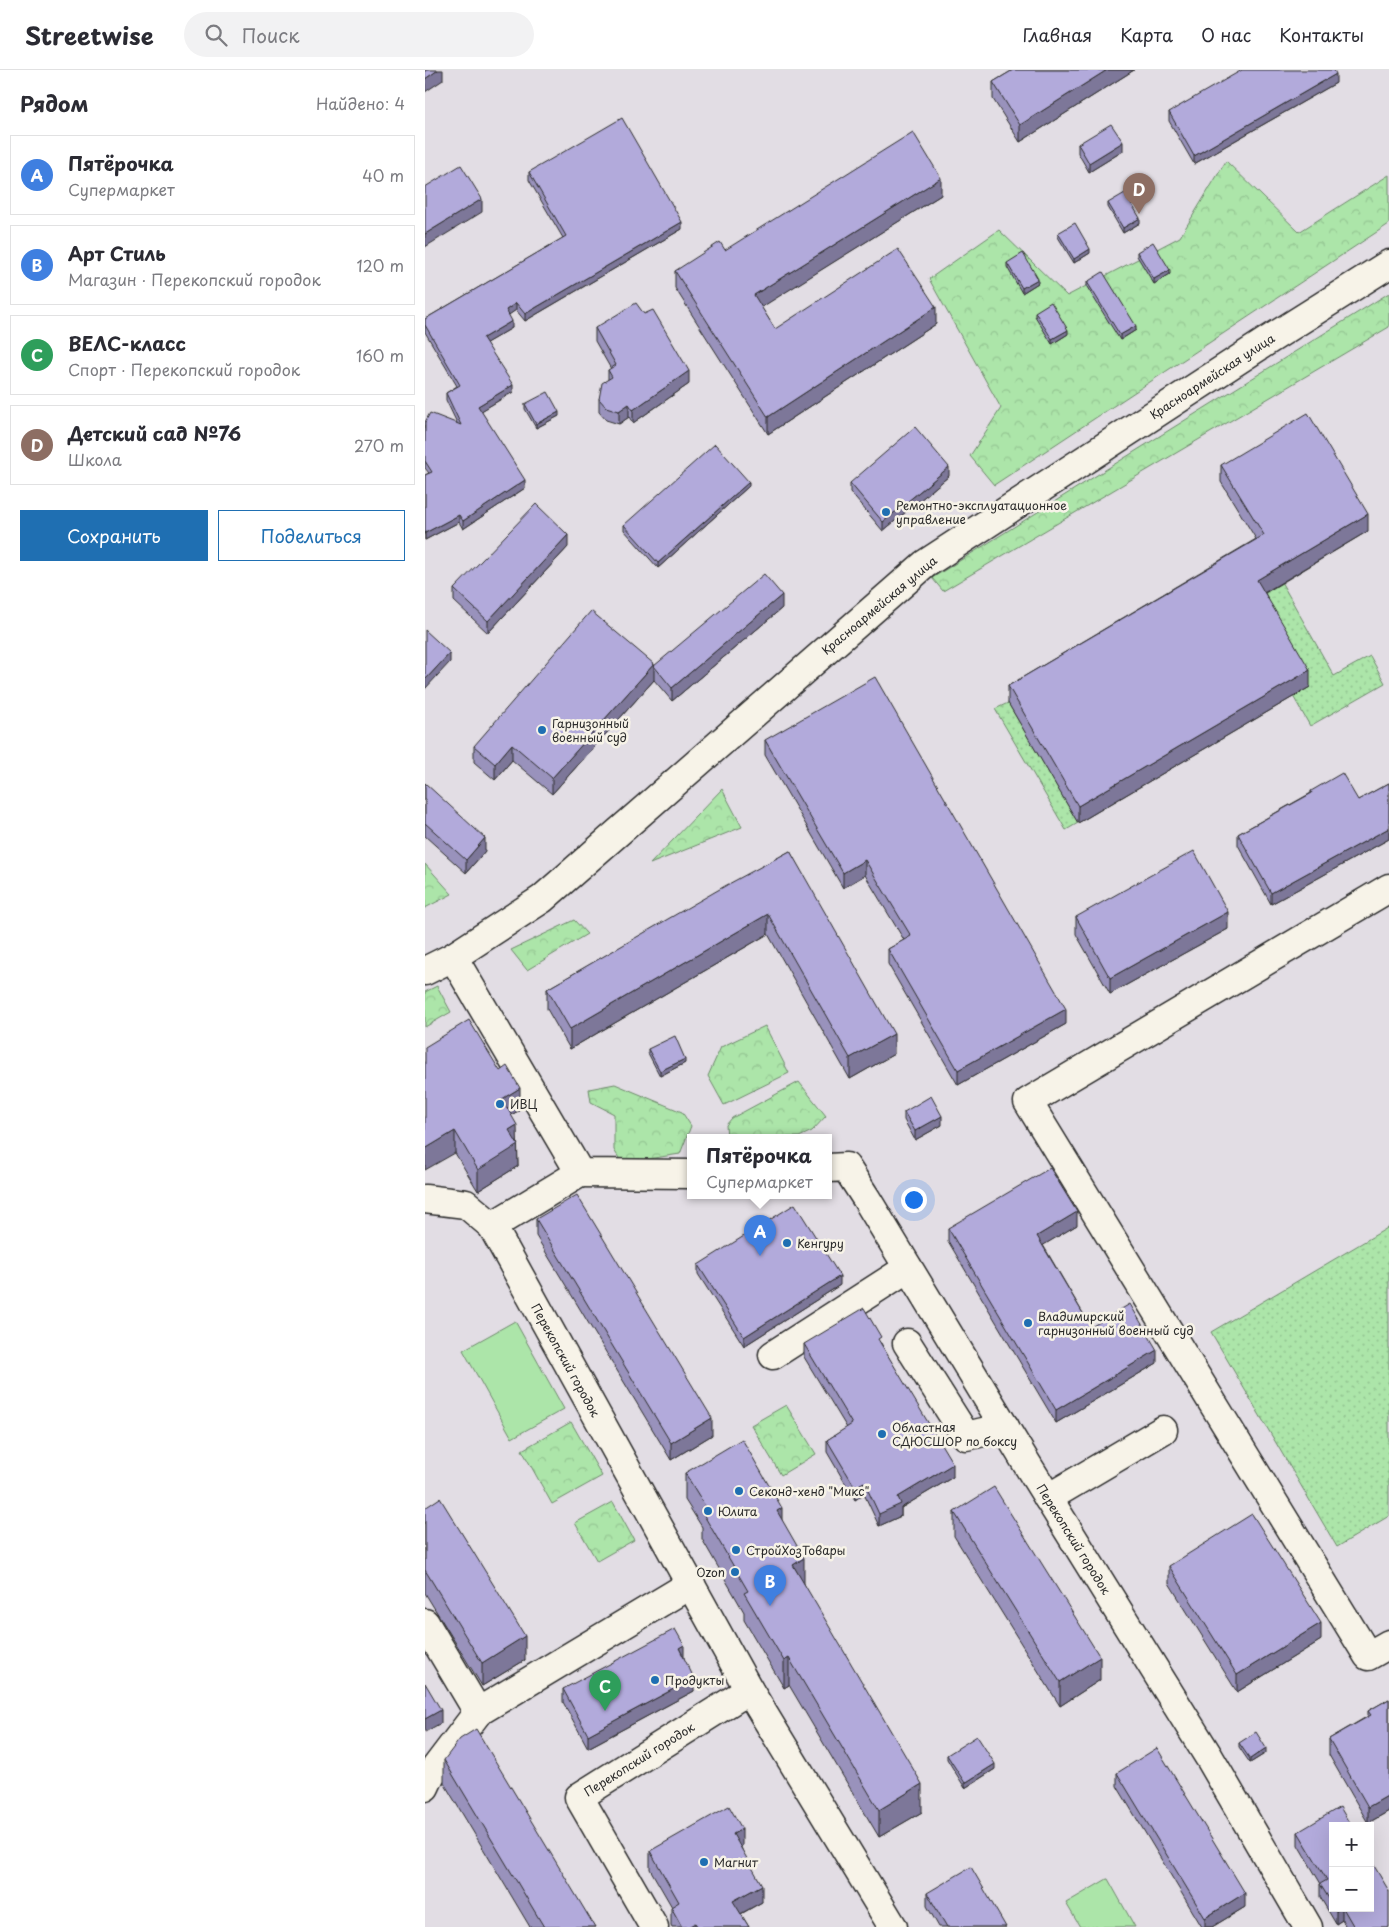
<!DOCTYPE html>
<html lang="ru">
<head>
<meta charset="utf-8">
<style>
  body { margin:0; font-family:"Playpen Sans",sans-serif; background:#f2f2f3; color:#2b2b33 }
  .controls { position:absolute; right:15px; bottom:15px; display:grid; overflow:hidden; border-radius:0px; box-shadow:0 5px 20px #0002 }
  .controls button { width:45px; height:45px; display:grid; place-items:center; padding:0; border:0; border-bottom:1px solid #e1e1e2; background:#fff; color:#2b2b33; font:25px sans-serif }
  .you { position:absolute; left:488px; top:1129px; width:18px; height:18px; margin:-12px; border:4px solid #fff; border-radius:50%; background:#1a73e8; box-shadow:0 0 0 8px #1a73e833 }
  .badge { display:grid; place-items:center; width:32px; height:32px; border-radius:50%; background:#1f6fb2; color:#fff; font-size:16px; font-weight:700 }
  .pin { position:absolute; translate:-50% -41px; filter:drop-shadow(0 1px 2px #0008) }
  .pin::after { content:''; position:absolute; top:26px; width:18px; height:15px; background:inherit; clip-path:polygon(0 0,100% 0,50% 100%) }
  .popup { position:absolute; left:262px; top:1064px; width:145px; height:65px; box-sizing:border-box; display:grid; place-content:center; border-radius:0px; background:#fff; filter:drop-shadow(0 1px 4px #0005); font-size:16px; white-space:nowrap; color:#7c7c81 }
  .popup b { font-size:19px; color:#2b2b33 }
  .popup::after { content:''; position:absolute; left:50%; top:100%; margin-left:-10px; border:10px solid transparent; border-top-color:#fff }
  .list { margin:0; padding:0; list-style:none }
  h2 { display:flex; justify-content:space-between; align-items:center; height:65px; margin:0; padding:0 20px; font-size:21px }
  h2 small { font-size:16px; font-weight:400; color:#7c7c81 }
  .list li { display:grid; grid-template-columns:32px 1fr auto; gap:15px; align-items:center; box-sizing:border-box; height:80px; margin:0 10px 10px; padding:0 10px; border:1px solid #e1e1e2; border-radius:0px }
  .list b { display:block; font-size:19px; white-space:nowrap }
  .list p { margin:0; font-size:16px; white-space:nowrap; color:#7c7c81 }
  .list em { font-size:16px; font-style:normal; color:#7c7c81 }
  .actions { display:flex; gap:10px; padding:15px 20px }
  .actions a { flex:1; padding:11px 0; border:1px solid #1f6fb2; border-radius:0px; text-align:center; font-size:18px; color:#1f6fb2 }
  .actions .main { background:#1f6fb2; color:#fff }
  .icon { flex:none; width:28px; height:28px; fill:none; stroke:currentColor; stroke-width:2; stroke-linecap:round; stroke-linejoin:round }
  .map { position:relative; flex:none; width:964px; height:1857px; overflow:hidden }
  header { display:flex; align-items:center; gap:30px; box-sizing:border-box; height:70px; padding:0 25px; background:#fff; border-bottom:1px solid #e1e1e2 }
  header strong { font-size:24px }
  nav { display:flex; gap:28px; margin-inline-start:auto; font-size:18px }
  .search { width:350px; height:45px; background:#f2f2f3; display:flex; align-items:center; gap:12px; box-sizing:border-box; padding:0 18px; border-radius:28px; color:#7c7c81; font-size:19px }
  main { display:flex }
  aside { flex:1; background:#fff }
  .map>svg:first-child { display:block }
  .grass { fill:url(#grass-dots); stroke:#6c886a }
  .forest { fill:url(#forest-crowns); stroke:#6c886a }
  .pitch { fill:#ace5a9; stroke:#6c886a }
  .lines { fill:none; stroke-linecap:round; stroke-linejoin:round }
  .minor-casing { stroke:#2b2b2b; stroke-width:31 }
  .minor { stroke:#f7f3e8; stroke-width:28 }
  .wall { fill:#9992bc; stroke:#2b2b2b }
  .shaded-wall { fill:#7d7799; stroke:#2b2b2b }
  .building { fill:#b2aadb; stroke:#2b2b2b }
  .poi-dot { fill:#1f6fb2; stroke:#f7f3e8; stroke-width:2 }
  .labels { text-anchor:middle; dominant-baseline:central; stroke-width:5; stroke-linejoin:round; paint-order:stroke }
  .street-label { font-size:12px; fill:#2b2b2b; stroke:#f7f3e8 }
  .poi-label { font-size:12px; fill:#2b2b2b; stroke:#f7f3e8; text-anchor:start }
</style>
</head>
<body>
<header>
<strong>Streetwise</strong>
<div class="search"><svg class="icon" aria-label="search" viewBox="0 0 24 24"><circle cx="10" cy="10" r="6"/><path d="M15 15l6 6"/></svg>Поиск</div>
<nav><a>Главная</a><a>Карта</a><a>О нас</a><a>Контакты</a></nav>
</header>
<main>
<aside>
<h2>Рядом<small>Найдено: 4</small></h2>
<ul class="list">
<li><span class="badge" style="background:#3f7fe0">A</span><div><b>Пятёрочка</b><p>Супермаркет</p></div><em>40 m</em></li>
<li><span class="badge" style="background:#3f7fe0">B</span><div><b>Арт Стиль</b><p>Магазин · Перекопский городок</p></div><em>120 m</em></li>
<li><span class="badge" style="background:#2e9e5b">C</span><div><b>ВЕЛС-класс</b><p>Спорт · Перекопский городок</p></div><em>160 m</em></li>
<li><span class="badge" style="background:#8d6e63">D</span><div><b>Детский сад №76</b><p>Школа</p></div><em>270 m</em></li>
</ul>
<div class="actions"><a class="main">Сохранить</a><a>Поделиться</a></div>
</aside>
<div class="map">
<svg width="964" height="1857" viewBox="0 0 964 1857">
  <defs>
    <pattern id="grass-dots" width="8" height="8" patternUnits="userSpaceOnUse" patternTransform="scale(1.25)"><rect width="8" height="8" fill="#ace5a9"/><path d="M2 2h.1M6 6h.1" fill="none" stroke="#94c592" stroke-width="1.8" stroke-linecap="round"/></pattern>
    <pattern id="forest-crowns" width="20" height="18" patternUnits="userSpaceOnUse" patternTransform="scale(1.25)"><rect width="20" height="18" fill="#ace5a9"/><path d="M2 6a3 3 0 1 1 6 0M12 15a3 3 0 1 1 6 0" fill="none" stroke="#94c592"/></pattern>
  </defs>
  <rect width="100%" height="100%" fill="#e2dde4"/>
  <filter id="ink" filterUnits="userSpaceOnUse"><feTurbulence type="fractalNoise" baseFrequency=".02" numOctaves="2"/><feDisplacementMap in="SourceGraphic" scale="10" xChannelSelector="R" yChannelSelector="G"/><feConvolveMatrix kernelMatrix="1 2 1 2 8 2 1 2 1" color-interpolation-filters="sRGB"/></filter>
  <g filter="url(#ink)">
    <g class="grass">
      <path d="M845 492 909 606 945 586 960 613 885 656 868 626 820 506Z"/>
      <path d="M583 633 653 753 641 760 570 639Z"/>
      <path d="M964 1157V1446L912 1477 786 1262Z"/>
    </g>
    <g class="forest">
      <path d="M801 91 874 162 964 105V154L569 415 545 386 576 338 504 209 574 160 642 226 755 167Z"/>
      <path d="M964 223V257L518 521 507 508Z"/>
      <path d="M297 719 317 757 225 794Z"/>
      <path d="M0 794 27 824 0 838Z"/>
      <path d="M149 850 162 864 102 900 86 880Z"/>
      <path d="M12 916 26 942 0 957V922Z"/>
      <path d="M340 956 364 1003 299 1035 283 1006 296 977Z"/>
      <path d="M374 1012 401 1046 387 1061 374 1067H302L301 1055 307 1048Z"/>
      <path d="M190 1014 257 1042 266 1056 255 1084 197 1093 189 1080V1044L166 1032 164 1019Z"/>
      <path d="M361 1335 391 1384 356 1405 326 1355Z"/>
      <path d="M146 1352 177 1406 127 1434 97 1380Z"/>
      <path d="M188 1432 209 1470 172 1491 150 1453Z"/>
    </g>
    <g class="pitch">
      <path d="M90 1251 139 1339 87 1368 38 1280Z"/>
      <path d="M682 1809H683L710 1857H655L641 1833Z"/>
    </g>
    <g class="lines">
      <defs>
        <g id="minor">
          <path d="M964 818 603 1032 943 1586 964 1574"/>
          <path d="M28 887 155 1103 266 1104"/>
          <path d="M0 901 28 887 117 829 500 494 842 271 964 194"/>
          <path d="M404 1098 421 1097 441 1128 602 1394 784 1687 883 1857"/>
          <path d="M0 1129 41 1134 67 1156 324 1620 468 1857"/>
          <path d="M67 1156 155 1103"/>
          <path d="M482 1273 541 1366 580 1357"/>
          <path d="M348 1285 483 1198"/>
          <path d="M623 1428 738 1360"/>
          <path d="M0 1553 53 1642"/>
          <path d="M0 1717 6 1704 53 1642 266 1514"/>
          <path d="M229 1857 154 1727 324 1620"/>
        </g>
      </defs>
      <use href="#minor" class="minor-casing"/>
      <use href="#minor" class="minor"/>
    </g>
    <g class="wall">
      <path d="M588 0H709L595 72 568 29V12Z"/>
      <path d="M911 13 769 94 744 51V42Z"/>
      <path d="M653 74 698 81 664 102 653 83Z"/>
      <path d="M104 102 257 159 100 251 91 240 83 245 87 258 61 273 88 322 56 341 100 418 38 459 34 452 0 470V405L4 403 0 398V352L32 353 21 330V323L32 316 0 262V249L138 168 104 110Z"/>
      <path d="M516 125 336 237 350 259 511 254 343 364 250 218V201L300 180Z"/>
      <path d="M683 133 715 153 698 163 683 137Z"/>
      <path d="M633 163 665 183 649 193 633 167Z"/>
      <path d="M712 182 745 204 729 214 712 186Z"/>
      <path d="M582 193 613 213 597 223 582 197Z"/>
      <path d="M662 212 711 260 695 270 662 217Z"/>
      <path d="M610 242 643 264 627 274 610 246Z"/>
      <path d="M170 258 264 314 208 353 204 347 194 354 181 350 174 342V329L183 309V300L186 299 170 271Z"/>
      <path d="M100 334 134 346 111 358 100 339Z"/>
      <path d="M796 395 943 461 840 523 885 617 653 753 583 633V616L831 469 796 412Z"/>
      <path d="M524 406 458 461 425 422V413Z"/>
      <path d="M324 416 233 498 199 460V455Z"/>
      <path d="M143 477 63 563 29 531V519Z"/>
      <path d="M357 538 247 631 229 610 127 724 87 690 70 710 49 692V676L229 596Z"/>
      <path d="M340 670 641 954 533 1015 463 894V879L479 870 440 805 418 818 340 685Z"/>
      <path d="M0 713 60 781 41 803 0 766Z"/>
      <path d="M964 713V769L846 834 813 775V764L886 723V721L933 730Z"/>
      <path d="M365 781 469 984 425 1009 343 864 145 979 122 939V919Z"/>
      <path d="M651 847 803 859 685 924 651 864Z"/>
      <path d="M0 977 95 1040 86 1045 92 1074 93 1096 53 1121 30 1083Z"/>
      <path d="M223 979 260 993 235 1006 223 983Z"/>
      <path d="M479 1042 517 1055 490 1070 479 1050Z"/>
      <path d="M111 1149 287 1365 246 1390 111 1166Z"/>
      <path d="M652 1155 618 1175 666 1257 732 1293 631 1353 523 1171V1158Z"/>
      <path d="M273 1195 415 1215 319 1276 273 1204Z"/>
      <path d="M456 1273 528 1407 476 1438V1446L454 1456 439 1424 430 1430 402 1382V1370L422 1358 379 1287V1274Z"/>
      <path d="M260 1403 357 1450 379 1514 497 1742 454 1767 364 1615 359 1618 319 1550V1542L277 1469V1457L260 1430Z"/>
      <path d="M0 1438 100 1590 57 1616 0 1523Z"/>
      <path d="M529 1442 675 1610 635 1636 529 1466Z"/>
      <path d="M744 1496 896 1570 812 1622 744 1513Z"/>
      <path d="M259 1588 269 1621 163 1678 138 1632V1619Z"/>
      <path d="M964 1629V1741L943 1753 904 1685V1669L943 1646V1641Z"/>
      <path d="M814 1673 841 1683 825 1693 814 1677Z"/>
      <path d="M522 1685 570 1699 540 1718 522 1689Z"/>
      <path d="M19 1690 170 1857H105L19 1713Z"/>
      <path d="M692 1703 820 1837 787 1857H777L692 1716Z"/>
      <path d="M908 1756V1838H945L964 1857H921L917 1850 911 1854 895 1827V1814H896L873 1775V1762Z"/>
      <path d="M317 1776 316 1777 337 1832 316 1844 324 1857H247L246 1855V1837H247L225 1799V1781Z"/>
      <path d="M502 1823 581 1857H514L502 1836Z"/>
    </g>
    <g class="shaded-wall">
      <path d="M13 0H18V10L0 22V9Z"/>
      <path d="M682 0H709L595 72V55Z"/>
      <path d="M911 4V13L769 94V86Z"/>
      <path d="M698 72V81L664 102V93Z"/>
      <path d="M516 108V125L329 242V225Z"/>
      <path d="M57 129V142L0 177V164Z"/>
      <path d="M715 148V153L698 163V158Z"/>
      <path d="M257 152V159L100 251V244Z"/>
      <path d="M665 179V183L649 193V189Z"/>
      <path d="M745 200V204L729 214V209Z"/>
      <path d="M613 209V213L597 223V218Z"/>
      <path d="M91 233V240L81 247V240Z"/>
      <path d="M511 237V254L343 364V347Z"/>
      <path d="M87 251V258L58 275V268Z"/>
      <path d="M711 256V260L695 270V265Z"/>
      <path d="M643 260V264L627 274V269Z"/>
      <path d="M264 301V314L208 353V340Z"/>
      <path d="M88 315V322L53 343V336Z"/>
      <path d="M204 334V347L194 354V341Z"/>
      <path d="M134 342V346L111 358V354Z"/>
      <path d="M524 397V406L458 461V452Z"/>
      <path d="M100 410V418L38 459V451Z"/>
      <path d="M324 412V416L233 498V493Z"/>
      <path d="M943 444V461L832 527V510Z"/>
      <path d="M34 445V452L0 470V463Z"/>
      <path d="M143 465V477L63 563V551Z"/>
      <path d="M357 525V538L247 631V618Z"/>
      <path d="M25 583V592L0 619V610Z"/>
      <path d="M229 594V610L127 724V708Z"/>
      <path d="M885 600V617L653 753V736Z"/>
      <path d="M87 674V690L70 710V694Z"/>
      <path d="M964 758V769L846 834V823Z"/>
      <path d="M60 768V781L41 803V790Z"/>
      <path d="M440 790V805L418 818V803Z"/>
      <path d="M803 842V859L685 924V908Z"/>
      <path d="M343 844V864L145 979V959Z"/>
      <path d="M641 939V954L533 1015V1000Z"/>
      <path d="M469 964V984L425 1009V988Z"/>
      <path d="M260 989V993L235 1006V1001Z"/>
      <path d="M95 1018V1040L77 1050V1029Z"/>
      <path d="M517 1046V1055L490 1070V1061Z"/>
      <path d="M92 1055 93 1096 53 1121V1100L84 1060Z"/>
      <path d="M30 1061V1083L0 1100V1079Z"/>
      <path d="M652 1142V1155L612 1179V1166Z"/>
      <path d="M415 1206V1215L319 1276V1267Z"/>
      <path d="M732 1280V1293L631 1353V1340Z"/>
      <path d="M287 1348V1365L246 1390V1373Z"/>
      <path d="M528 1394V1407L476 1438V1446L454 1456V1444L473 1427Z"/>
      <path d="M439 1412V1424L430 1430V1417Z"/>
      <path d="M357 1438V1465L352 1441Z"/>
      <path d="M379 1488V1515L368 1495Z"/>
      <path d="M896 1553V1570L812 1622V1605Z"/>
      <path d="M100 1566V1590L57 1616V1593Z"/>
      <path d="M259 1575V1588L254 1578Z"/>
      <path d="M675 1587V1610L635 1636V1612Z"/>
      <path d="M364 1588V1615L359 1618V1591Z"/>
      <path d="M269 1608V1621L163 1678V1665Z"/>
      <path d="M16 1640V1653L0 1662V1649Z"/>
      <path d="M841 1678V1683L825 1693V1689Z"/>
      <path d="M570 1694V1699L540 1718V1713Z"/>
      <path d="M497 1714V1742L454 1767V1740Z"/>
      <path d="M964 1725V1741L943 1753V1737Z"/>
      <path d="M317 1759V1776L308 1781V1764Z"/>
      <path d="M337 1815V1832L308 1848V1831Z"/>
      <path d="M820 1823V1837L787 1857H780V1848Z"/>
      <path d="M916 1838H917V1850L911 1854V1841Z"/>
      <path d="M270 1853V1857H263Z"/>
    </g>
    <g class="building">
      <path d="M0 0H13L0 9Z"/>
      <path d="M588 0H682L595 55 568 12Z"/>
      <path d="M817 0H909L911 4 769 86 744 42Z"/>
      <path d="M197 48 257 152 100 244 91 233 81 240 87 251 58 268 88 315 53 336 100 410 38 451 34 445 0 463V405L7 402 0 391V352L5 343 36 355 21 323 35 315 0 255V249L141 166 104 102Z"/>
      <path d="M686 54 698 72 664 93 653 74Z"/>
      <path d="M488 62 516 108 329 225 350 259 473 179 511 237 343 347 250 201 295 172 300 180Z"/>
      <path d="M36 95 57 129 0 164V117Z"/>
      <path d="M700 123 715 148 698 158 683 133Z"/>
      <path d="M650 153 665 179 649 189 633 163Z"/>
      <path d="M728 172 745 200 729 209 712 182Z"/>
      <path d="M598 183 613 209 597 218 582 193Z"/>
      <path d="M678 202 711 256 695 265 662 212Z"/>
      <path d="M626 232 643 260 627 269 610 242Z"/>
      <path d="M211 233 219 244 228 240 264 301 208 340 204 334 194 341 181 337 174 329 177 313 187 307 183 300 191 295 170 258Z"/>
      <path d="M123 322 134 342 111 354 100 334Z"/>
      <path d="M883 343 943 444 832 510 885 600 653 736 583 616 839 465 796 395Z"/>
      <path d="M490 357 524 397 458 452 425 413Z"/>
      <path d="M290 374 324 412 233 493 199 455Z"/>
      <path d="M111 434 143 465 63 551 29 519Z"/>
      <path d="M339 504 357 525 247 618 229 596Z"/>
      <path d="M166 541 229 594 127 708 87 674 70 694 49 676Z"/>
      <path d="M0 560 25 583 0 610Z"/>
      <path d="M450 607 641 939 533 1000 463 879 486 866 440 790 418 803 340 670Z"/>
      <path d="M917 703 933 730 964 713V758L846 823 813 764 887 723 886 721Z"/>
      <path d="M0 713 60 768 41 790 0 753Z"/>
      <path d="M365 781 469 964 425 988 343 844 145 959 122 919 300 816Z"/>
      <path d="M769 781 803 842 685 908 651 847Z"/>
      <path d="M44 950 75 1001 82 996 95 1018 77 1029 92 1055 84 1060 93 1075 53 1100 30 1061 0 1079V977Z"/>
      <path d="M250 966 260 989 235 1001 223 979Z"/>
      <path d="M506 1026 517 1046 490 1061 479 1042Z"/>
      <path d="M625 1098 652 1142 612 1166 666 1257 705 1234 732 1280 631 1340 523 1158Z"/>
      <path d="M152 1125 287 1348 246 1373 111 1149Z"/>
      <path d="M370 1134 415 1206 319 1267 273 1195Z"/>
      <path d="M439 1238 456 1267 453 1269 528 1394 473 1427 476 1434 454 1444 439 1412 430 1417 402 1370 427 1354 379 1274Z"/>
      <path d="M317 1369 357 1438 352 1441 379 1488 368 1495 497 1714 454 1740 364 1588 359 1591 319 1523 323 1521 277 1442 282 1439 260 1403Z"/>
      <path d="M569 1417 675 1587 635 1612 529 1442Z"/>
      <path d="M15 1428 100 1566 57 1593 0 1500V1438Z"/>
      <path d="M827 1444 896 1553 812 1605 744 1496Z"/>
      <path d="M250 1559 259 1575 254 1578 269 1608 163 1665 138 1619Z"/>
      <path d="M0 1613 16 1640 0 1649Z"/>
      <path d="M964 1629V1725L943 1737 904 1669 946 1645 943 1641Z"/>
      <path d="M51 1659 170 1857H119L19 1690 35 1669Z"/>
      <path d="M831 1662 841 1678 825 1689 814 1673Z"/>
      <path d="M552 1666 570 1694 540 1713 522 1685Z"/>
      <path d="M732 1678 820 1823 780 1848 692 1703Z"/>
      <path d="M304 1736 317 1759 308 1764 337 1815 308 1831 324 1857H273L270 1853 263 1857H257L246 1837 254 1832 225 1781Z"/>
      <path d="M915 1737 926 1756H908V1835L895 1814 902 1810 873 1762Z"/>
      <path d="M945 1789 964 1821V1857H929L918 1838H945Z"/>
      <path d="M546 1797 581 1857H522L502 1823Z"/>
      <path d="M910 1838H916L911 1841Z"/>
    </g>
  </g>
  <g class="poi-dot">
    <circle cx="461" cy="442" r="5"/>
    <circle cx="117" cy="660" r="5"/>
    <circle cx="75" cy="1034" r="5"/>
    <circle cx="362" cy="1173" r="5"/>
    <circle cx="603" cy="1253" r="5"/>
    <circle cx="457" cy="1364" r="5"/>
    <circle cx="314" cy="1421" r="5"/>
    <circle cx="283" cy="1441" r="5"/>
    <circle cx="311" cy="1480" r="5"/>
    <circle cx="310" cy="1502" r="5"/>
    <circle cx="230" cy="1610" r="5"/>
    <circle cx="279" cy="1792" r="5"/>
  </g>
  <g class="labels">
    <g class="street-label">
      <text transform="translate(787 306) rotate(-33)">Красноармейская улица</text>
      <text transform="translate(454 535) rotate(-40)">Красноармейская улица</text>
      <text transform="translate(141 1290) rotate(61)">Перекопский городок</text>
      <text transform="translate(649 1469) rotate(58)">Перекопский городок</text>
      <text transform="translate(214 1689) rotate(-32)">Перекопский городок</text>
    </g>
    <g class="poi-label">
      <text x="471" y="435">Ремонтно-эксплуатационное<tspan x="471" dy="14">управление</tspan></text>
      <text x="127" y="653">Гарнизонный<tspan x="127" dy="14">военный суд</tspan></text>
      <text x="85" y="1034">ИВЦ</text>
      <text x="372" y="1173">Кенгуру</text>
      <text x="613" y="1246">Владимирский<tspan x="613" dy="14">гарнизонный военный суд</tspan></text>
      <text x="467" y="1357">Областная<tspan x="467" dy="14">СДЮСШОР по боксу</tspan></text>
      <text x="324" y="1421">Секонд-хенд "Микс"</text>
      <text x="293" y="1441">Юлита</text>
      <text x="321" y="1480">СтройХозТовары</text>
      <text x="300" y="1502" text-anchor="end">Ozon</text>
      <text x="240" y="1610">Продукты</text>
      <text x="289" y="1792">Магнит</text>
    </g>
  </g>
</svg>
<div class="controls">
<button>+</button>
<button>−</button>
</div>
<div class="you"></div>
<div class="pin badge" style="left:335px;top:1186px;background:#3f7fe0">A</div>
<div class="popup"><b>Пятёрочка</b>Супермаркет</div>
<div class="pin badge" style="left:345px;top:1536px;background:#3f7fe0">B</div>
<div class="pin badge" style="left:180px;top:1641px;background:#2e9e5b">C</div>
<div class="pin badge" style="left:714px;top:144px;background:#8d6e63">D</div>
</div>
</main>
</body>
</html>
